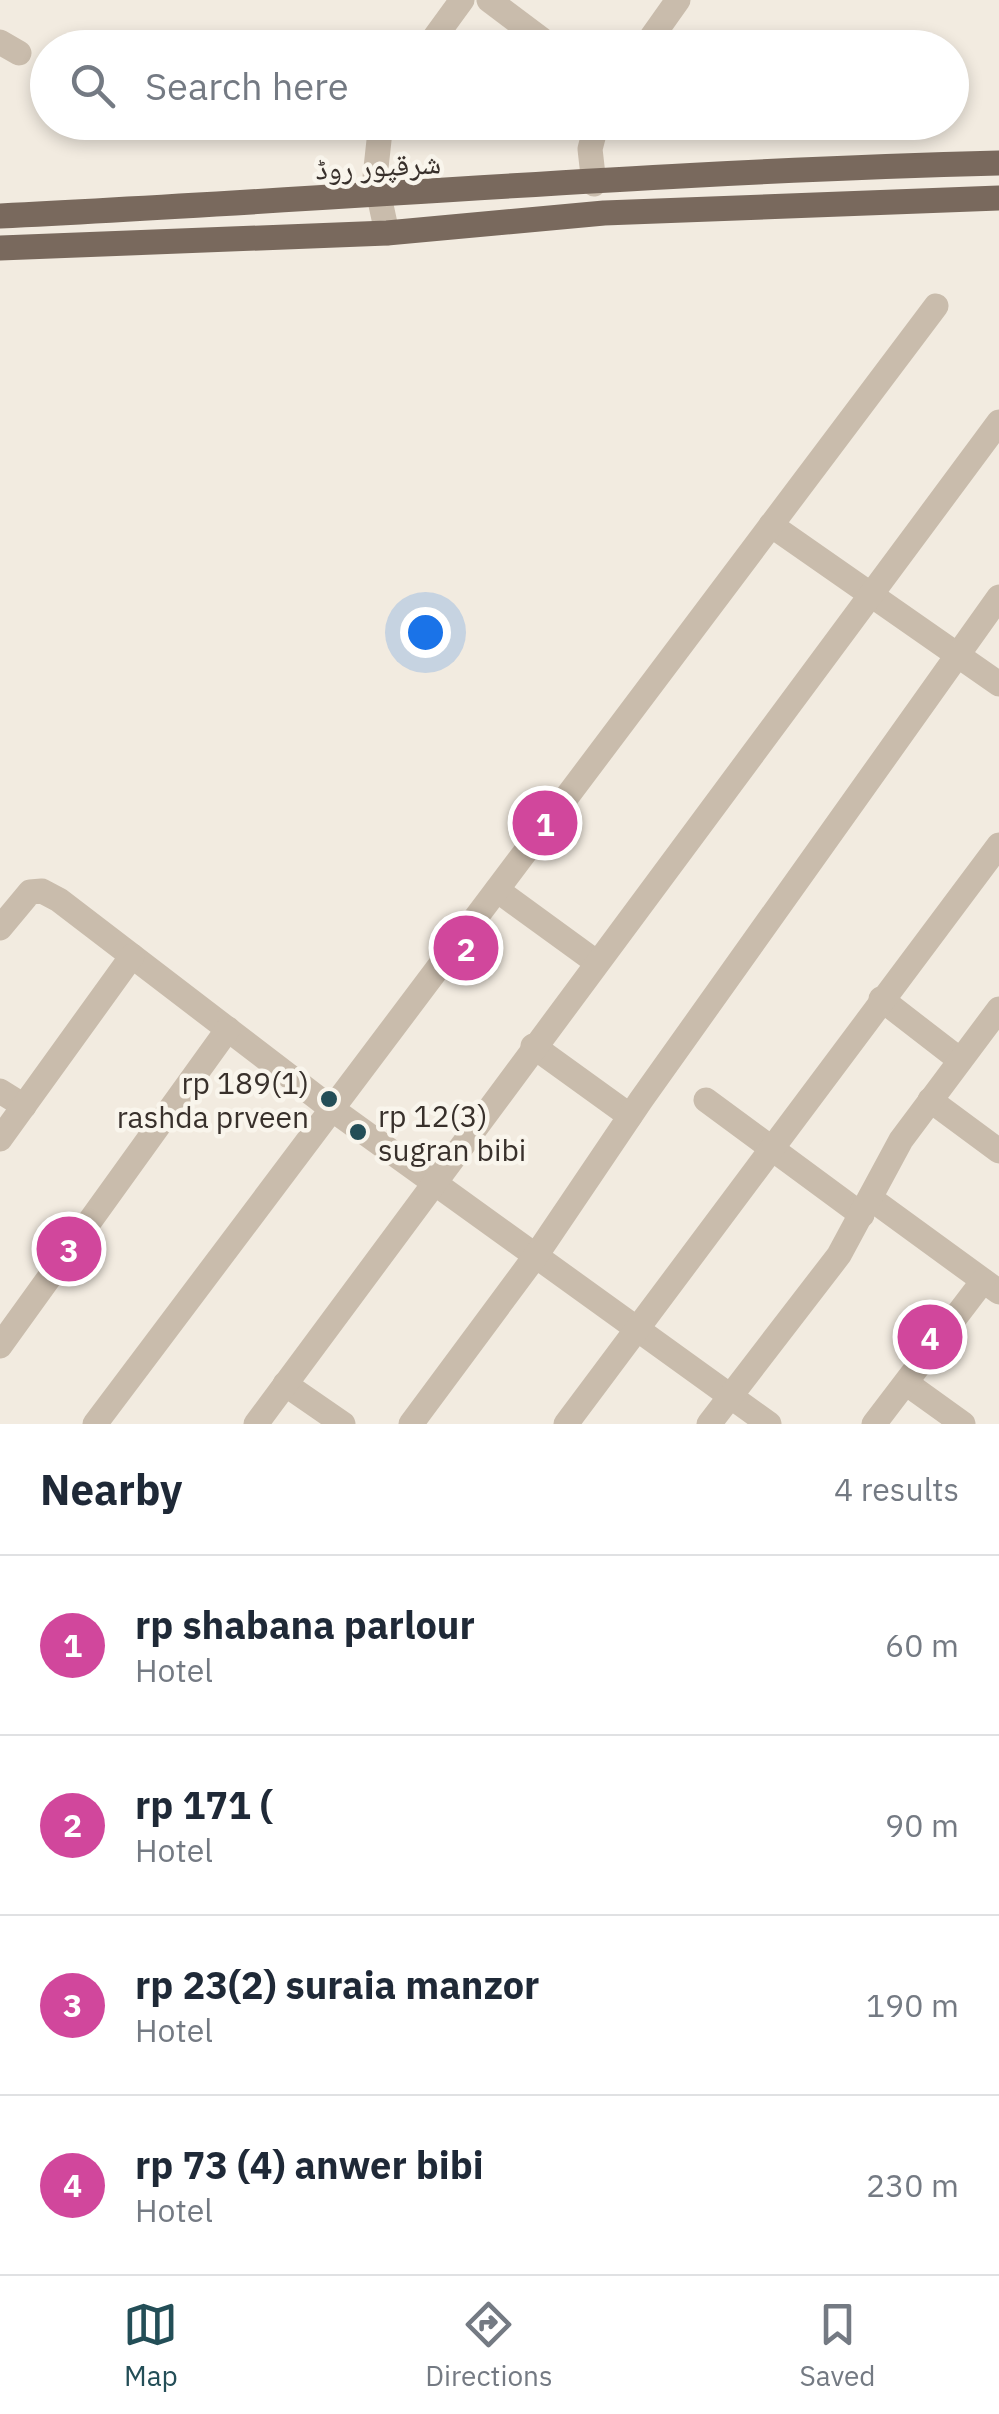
<!DOCTYPE html>
<html lang="en">
<head>
<meta charset="utf-8">
<style>
  body { margin:0; font-family:"IBM Plex Sans","Noto Naskh Arabic",sans-serif; background:#f2f2f3; color:#1f2937 }
  .you { position:absolute; left:425px; top:632px; width:35px; height:35px; margin:-25px; border:8px solid #fff; border-radius:50%; background:#1a73e8; box-shadow:0 0 0 15px #1a73e833 }
  .badge { display:grid; place-items:center; width:65px; height:65px; border-radius:50%; background:#234e57; color:#fff; font-size:32px; font-weight:700 }
  .pin { position:absolute; translate:-50% -50%; border:5px solid #fff; box-shadow:0 2px 10px #0006 }
  .list { margin:0; padding:0; list-style:none }
  h2 { display:flex; justify-content:space-between; align-items:center; height:130px; margin:0; padding:0 40px; font-size:42px }
  h2 small { font-size:32px; font-weight:400; color:#747a83 }
  .list li { display:grid; grid-template-columns:65px 1fr auto; gap:30px; align-items:center; box-sizing:border-box; height:180px; padding:0 40px; border-top:2px solid #e0e1e3 }
  .list b { display:block; font-size:38px; white-space:nowrap }
  .list p { margin:0; font-size:32px; white-space:nowrap; color:#747a83 }
  .list em { font-size:32px; font-style:normal; color:#747a83 }
  .icon { flex:none; width:55px; height:55px; fill:none; stroke:currentColor; stroke-width:2; stroke-linecap:round; stroke-linejoin:round }
  .map { position:relative; flex:none; width:999px; height:1424px; overflow:hidden }
  .search { position:absolute; background:#fff; box-shadow:0 5px 15px #0003; left:30px; right:30px; top:30px; height:110px; display:flex; align-items:center; gap:25px; box-sizing:border-box; padding:0 35px; border-radius:55px; color:#747a83; font-size:38px }
  .sheet { height:850px; background:#fff }
  nav { display:flex; justify-content:space-around; align-items:center; box-sizing:border-box; height:140px; border-top:2px solid #e0e1e3; background:#fff; font-size:28px; color:#747a83 }
  nav a { display:grid; justify-items:center; gap:5px }
  nav .on { color:#234e57 }
  .map>svg:first-child { display:block }
  .lines { fill:none; stroke-linecap:round; stroke-linejoin:round }
  .minor { stroke:#c9bcac; stroke-width:25 }
  .major { stroke:#79695d; stroke-width:25 }
  .poi-dot { fill:#234e57; stroke:#f9f5ec; stroke-width:4 }
  .labels { text-anchor:middle; dominant-baseline:central; stroke-width:9; stroke-linejoin:round; paint-order:stroke }
  .street-label { font-size:30px; fill:#38302b; stroke:#f9f5ec }
  .poi-label { font-size:30px; fill:#38302b; stroke:#f9f5ec; text-anchor:end }
</style>
</head>
<body>
<div class="map">
<svg width="999" height="1424" viewBox="0 0 999 1424">
  <rect width="100%" height="100%" fill="#f2ebe0"/>
  <g class="lines">
    <g class="minor">
      <path d="M489 0 553 48"/>
      <path d="M0 42 19 53"/>
      <path d="M427 48 462 0"/>
      <path d="M644 48 678 0"/>
      <path d="M381 122 375 177 387 233"/>
      <path d="M594 184 590 149 597 122"/>
      <path d="M771 525 999 684"/>
      <path d="M497 890 596 962"/>
      <path d="M0 928 30 892 42 891 59 900 332 1109 769 1424"/>
      <path d="M881 999 960 1060"/>
      <path d="M533 1046 630 1116"/>
      <path d="M0 1091 24 1106"/>
      <path d="M706 1100 862 1215"/>
      <path d="M930 1100 999 1151"/>
      <path d="M0 1139 132 956"/>
      <path d="M870 1198 999 1292"/>
      <path d="M0 1346 228 1029"/>
      <path d="M906 1383 963 1424"/>
      <path d="M285 1384 343 1424"/>
      <path d="M95 1424 936 306"/>
      <path d="M256 1424 999 422"/>
      <path d="M411 1424 537 1254 641 1100 999 597"/>
      <path d="M566 1424 999 845"/>
      <path d="M709 1424 839 1255 901 1140 999 1009"/>
      <path d="M874 1424 983 1281"/>
    </g>
    <g class="major">
      <path d="M0 216C333 200 666 171 999 163"/>
      <path d="M0 248 387 233 604 213 999 198"/>
    </g>
  </g>
  <g class="poi-dot">
    <circle cx="329" cy="1099" r="10"/>
    <circle cx="358" cy="1132" r="10"/>
  </g>
  <g class="labels">
    <g class="street-label">
      <text transform="translate(378 165) rotate(-3)">شرقپور روڈ</text>
    </g>
    <g class="poi-label">
      <text x="309" y="1082">rp 189(1)<tspan x="309" dy="34">rashda prveen</tspan></text>
      <text x="378" y="1115" text-anchor="start">rp 12(3)<tspan x="378" dy="34">sugran bibi</tspan></text>
    </g>
  </g>
</svg>
<div class="you"></div>
<div class="pin badge" style="left:545px;top:823px;background:#d1479c">1</div>
<div class="pin badge" style="left:466px;top:948px;background:#d1479c">2</div>
<div class="pin badge" style="left:69px;top:1249px;background:#d1479c">3</div>
<div class="pin badge" style="left:930px;top:1337px;background:#d1479c">4</div>
<div class="search"><svg class="icon" aria-label="search" viewBox="0 0 24 24"><circle cx="10" cy="10" r="6"/><path d="M15 15l6 6"/></svg>Search here</div>
</div>
<section class="sheet">
<h2>Nearby<small>4 results</small></h2>
<ul class="list">
<li><span class="badge" style="background:#d1479c">1</span><div><b>rp shabana parlour</b><p>Hotel</p></div><em>60 m</em></li>
<li><span class="badge" style="background:#d1479c">2</span><div><b>rp 171 (</b><p>Hotel</p></div><em>90 m</em></li>
<li><span class="badge" style="background:#d1479c">3</span><div><b>rp 23(2) suraia manzor</b><p>Hotel</p></div><em>190 m</em></li>
<li><span class="badge" style="background:#d1479c">4</span><div><b>rp 73 (4) anwer bibi</b><p>Hotel</p></div><em>230 m</em></li>
</ul>
</section>
<nav>
<a class="on"><svg class="icon" aria-label="map" viewBox="0 0 24 24"><path d="M3 6l6-2 6 2 6-2v14l-6 2-6-2-6 2zM9 4v14M15 6v14"/></svg>Map</a>
<a><svg class="icon" aria-label="directions" viewBox="0 0 24 24"><path d="M12 3l9 9-9 9-9-9zM9 14v-3h6M13 9l2 2-2 2"/></svg>Directions</a>
<a><svg class="icon" aria-label="saved" viewBox="0 0 24 24"><path d="M7 4h10v16l-5-4-5 4z"/></svg>Saved</a>
</nav>
</body>
</html>
